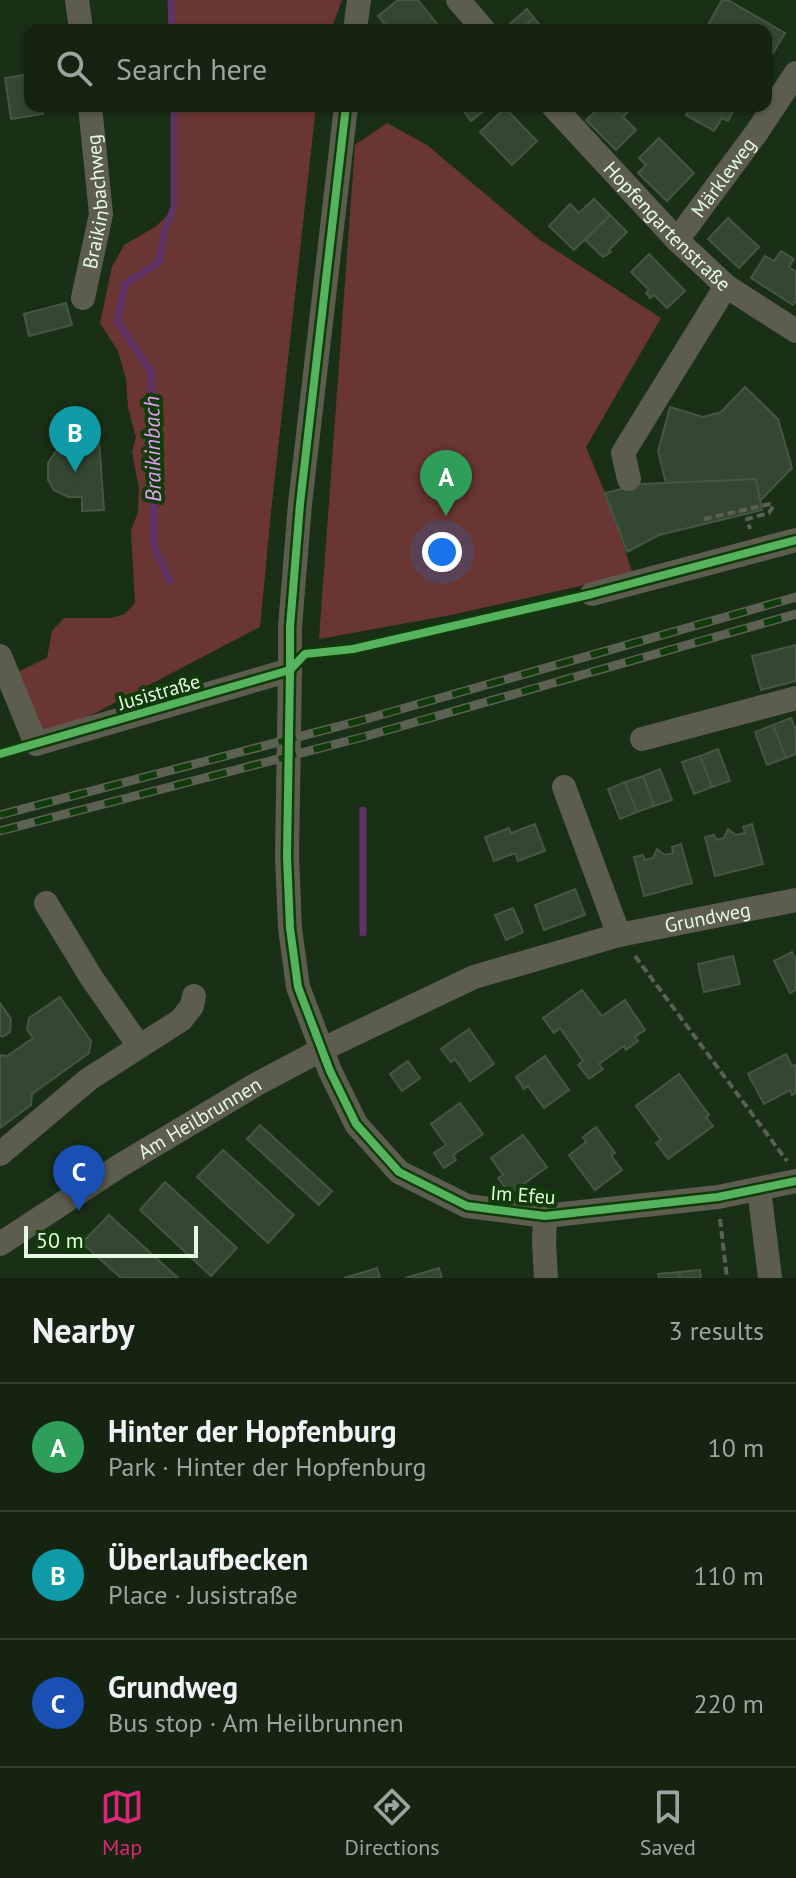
<!DOCTYPE html>
<html lang="en">
<head>
<meta charset="utf-8">
<style>
  body { margin:0; font-family:"PT Sans",sans-serif; background:#21301e; color:#f1f3f6 }
  .scale { position:absolute; left:24px; bottom:20px; width:174px; box-sizing:border-box; padding-left:8px; border:4px solid #e4fbdf; border-top:0; font-size:22px; line-height:28px; white-space:nowrap; color:#e4fbdf; -webkit-text-stroke:6px #123b0b; paint-order:stroke }
  .you { position:absolute; left:442px; top:552px; width:28px; height:28px; margin:-20px; border:6px solid #fff; border-radius:50%; background:#1a73e8; box-shadow:0 0 0 12px #1a73e833 }
  .badge { display:grid; place-items:center; width:52px; height:52px; border-radius:50%; background:#db2777; color:#fff; font-size:26px; font-weight:700 }
  .pin { position:absolute; translate:-50% -66px; filter:drop-shadow(0 2px 4px #0008) }
  .pin::after { content:''; position:absolute; top:42px; width:28px; height:24px; background:inherit; clip-path:polygon(0 0,100% 0,50% 100%) }
  .list { margin:0; padding:0; list-style:none }
  h2 { display:flex; justify-content:space-between; align-items:center; height:104px; margin:0; padding:0 32px; font-size:34px }
  h2 small { font-size:26px; font-weight:400; color:#9da49f }
  .list li { display:grid; grid-template-columns:52px 1fr auto; gap:24px; align-items:center; box-sizing:border-box; height:128px; padding:0 32px; border-top:2px solid #334130 }
  .list b { display:block; font-size:30px; white-space:nowrap }
  .list p { margin:0; font-size:26px; white-space:nowrap; color:#9da49f }
  .list em { font-size:26px; font-style:normal; color:#9da49f }
  .icon { flex:none; width:44px; height:44px; fill:none; stroke:currentColor; stroke-width:2; stroke-linecap:round; stroke-linejoin:round }
  .map { position:relative; flex:none; width:796px; height:1278px; overflow:hidden }
  .search { position:absolute; background:#142410; box-shadow:0 2px 6px #0004; left:24px; right:24px; top:24px; height:88px; display:flex; align-items:center; gap:20px; box-sizing:border-box; padding:0 28px; border-radius:16px; color:#9da49f; font-size:30px }
  .sheet { height:488px; background:#142410 }
  nav { display:flex; justify-content:space-around; align-items:center; box-sizing:border-box; height:112px; border-top:2px solid #334130; background:#142410; font-size:22px; color:#9da49f }
  nav a { display:grid; justify-items:center; gap:4px }
  nav .on { color:#db2777 }
  .map>svg:first-child { display:block }
  .green { fill:#6a3633 }
  .lines { fill:none; stroke-linecap:round; stroke-linejoin:round }
  .stream { stroke:#5f3367; stroke-width:7 }
  .building { fill:#354732; stroke:#455741; stroke-width:2 }
  .path { stroke:#5b6052; stroke-width:4; stroke-dasharray:8 4; stroke-linecap:butt }
  .minor { stroke:#5d5d4f; stroke-width:24 }
  .rail-casing { stroke:#5d6153; stroke-width:9 }
  .rail { stroke:#123b0b; stroke-width:6; stroke-dasharray:18; stroke-linecap:butt }
  .cycleway-casing { stroke:#123b0b; stroke-width:13 }
  .cycleway { stroke:#56b35d; stroke-width:8 }
  .labels { text-anchor:middle; dominant-baseline:central; stroke-width:8; stroke-linejoin:round; paint-order:stroke }
  .street-label { font-size:20px; fill:#e4fbdf; stroke:#123b0b }
  .water-label { font-size:22px; font-style:italic; fill:#e79ef5; stroke:#123b0b }
</style>
</head>
<body>
<div class="map">
<svg width="796" height="1278" viewBox="0 0 796 1278">
  <rect width="100%" height="100%" fill="#1a3016"/>
  <g class="green">
    <path d="M172 0H342L331 30H173Z"/>
    <path d="M176 106H316L271 512 260 627 36 744 9 676 47 658 52 631 64 618H111L125 614 135 603 131 531 138 512 139 488 132 452 136 437 128 408 126 379 118 351 100 323 112 267 124 245 155 227 176 208Z"/>
    <path d="M387 123 427 145 540 240 661 318 586 447 605 493 633 574 451 615 319 639 355 145Z"/>
  </g>
  <g class="lines">
    <g class="stream">
      <path d="M171 0 172 30"/>
      <path d="M170 581 154 546 151 372 117 321 125 284 159 262 164 233 174 207V106"/>
      <path d="M363 810V933"/>
    </g>
  </g>
  <g class="building">
    <path d="M398 0H418L438 25 432 30H407L405 27 401 30H390L378 16Z"/>
    <path d="M722 0H728L785 33 773 53 767 50 766 52V30H705Z"/>
    <path d="M527 9 534 18 520 30H505L504 29Z"/>
    <path d="M534 18 544 30H520Z"/>
    <path d="M30 74V106H42L43 114 11 119 5 78Z"/>
    <path d="M460 106H490L471 121Z"/>
    <path d="M601 106H626L630 110 623 117 636 130 616 150 586 120Z"/>
    <path d="M691 106H730L735 108 728 121 722 118 714 131 686 115Z"/>
    <path d="M505 108 537 141 512 165 480 132Z"/>
    <path d="M659 138 694 173 667 201 638 173 646 165 639 158Z"/>
    <path d="M594 199 610 215 574 250 549 226 570 204 579 213Z"/>
    <path d="M610 215 627 232 609 250 611 252 603 257 585 240Z"/>
    <path d="M728 218 759 247 739 268 708 239Z"/>
    <path d="M781 251 794 259 789 267 796 272V301L793 305 751 278 765 256 774 261Z"/>
    <path d="M649 254 685 291 667 308 654 295 650 298 646 293 649 290 631 272Z"/>
    <path d="M66 303 72 325 29 336 24 314Z"/>
    <path d="M745 387 778 419 792 468 759 502 714 513 670 500 658 451 670 407 703 417 721 412Z"/>
    <path d="M98 425 104 510 82 511V497H68L54 490 48 480V463L56 451 71 444H78L77 427Z"/>
    <path d="M756 479 762 510 659 535 627 552 605 493 641 484Z"/>
    <path d="M796 645V681L761 690 752 656Z"/>
    <path d="M791 718 796 730V754L786 758 773 725Z"/>
    <path d="M773 725 786 758 767 765 755 732Z"/>
    <path d="M718 749 730 781 712 787 700 756Z"/>
    <path d="M700 756 712 787 694 794 682 762Z"/>
    <path d="M660 769 672 800 654 806 643 776Z"/>
    <path d="M643 776 654 806 637 812 625 782Z"/>
    <path d="M625 782 637 812 620 819 608 789Z"/>
    <path d="M535 824 545 851 518 861 515 853 494 861 485 837 509 828 511 833Z"/>
    <path d="M752 824 763 864 715 876 705 837 714 835 716 840 724 838 728 829 736 835 745 833 743 827Z"/>
    <path d="M681 844 692 883 644 896 634 857 643 855 645 860 653 858 657 849 665 855 673 853 672 847Z"/>
    <path d="M575 889 585 915 544 930 535 905Z"/>
    <path d="M513 908 523 932 506 940 495 915Z"/>
    <path d="M792 952 796 961V990L790 993 774 961Z"/>
    <path d="M733 956 740 984 704 992 698 964Z"/>
    <path d="M582 990 602 1016 625 1000 645 1030 635 1037 638 1041 626 1050 624 1046 599 1064 603 1069 589 1079 578 1065 583 1061 560 1028 554 1033 543 1018Z"/>
    <path d="M60 997 91 1041 89 1053 32 1094 31 1105 0 1128V1055L7 1056 33 1038 27 1030 29 1018Z"/>
    <path d="M0 1003 11 1019 10 1032 3 1037 0 1036Z"/>
    <path d="M469 1029 494 1064 470 1081 455 1059 451 1062 441 1049Z"/>
    <path d="M786 1054 792 1066 796 1065V1093L792 1095 790 1090 764 1104 748 1074Z"/>
    <path d="M545 1056 569 1090 544 1108 528 1086 524 1089 516 1077Z"/>
    <path d="M408 1061 420 1078 402 1091 390 1074Z"/>
    <path d="M679 1074 709 1115 706 1117 713 1126 668 1159 656 1143 661 1140 636 1106Z"/>
    <path d="M460 1103 483 1134 453 1155 456 1160 444 1168 434 1153 446 1145 431 1124Z"/>
    <path d="M260 1125 332 1191 319 1205 247 1139Z"/>
    <path d="M596 1127 615 1153 611 1155 622 1170 595 1190 569 1155 586 1142 583 1137Z"/>
    <path d="M523 1135 547 1167 510 1194 498 1178 503 1175 491 1158Z"/>
    <path d="M223 1150 294 1215 268 1243 197 1177Z"/>
    <path d="M165 1182 237 1248 211 1276 140 1210Z"/>
    <path d="M109 1215 178 1278H121L82 1243Z"/>
    <path d="M377 1268 380 1278H344Z"/>
    <path d="M439 1268 442 1278H405Z"/>
    <path d="M700 1270 701 1278H680L679 1272Z"/>
    <path d="M679 1272 680 1278H659L658 1274Z"/>
  </g>
  <g class="lines">
    <g class="path">
      <path d="M704 519 770 504 773 506 769 513 747 519 750 529"/>
      <path d="M635 956 787 1161"/>
      <path d="M720 1219 727 1278"/>
    </g>
    <g class="minor">
      <path d="M77 0 81 30"/>
      <path d="M458 0 484 30"/>
      <path d="M355 30 359 0"/>
      <path d="M346 106 300 504 290 627V670L287 857 290 928 298 987 330 1071 356 1124 399 1172 467 1206 545 1216 718 1197 796 1181"/>
      <path id="s1" d="M553 106 677 240 726 286 796 331"/>
      <path id="s2" d="M677 240 757 132 796 73"/>
      <path id="s3" d="M83 298 101 214 90 106"/>
      <path d="M629 479 623 453 726 286"/>
      <path d="M592 594 796 540"/>
      <path d="M0 656 36 744 290 670"/>
      <path d="M642 739 796 698"/>
      <path d="M564 787 619 935"/>
      <path d="M46 903 91 977 139 1046"/>
      <path d="M0 1154 89 1079 181 1020 192 1006 194 996"/>
      <path d="M759 1189 770 1278"/>
      <path d="M545 1216 544 1243 546 1278"/>
      <path id="s4" d="M0 1244 121 1165 255 1085 321 1050 474 977 619 935 796 900"/>
    </g>
    <defs>
      <g id="rail">
        <path d="M0 815 359 721 796 597"/>
        <path d="M0 831 363 737 796 614"/>
      </g>
    </defs>
    <use href="#rail" class="rail-casing"/>
    <use href="#rail" class="rail"/>
    <defs>
      <g id="cycleway">
        <path d="M346 106 300 504 290 627V670L287 857 290 928 298 987 330 1071 356 1124 399 1172 467 1206 545 1216 718 1197 796 1181"/>
        <path d="M290 670 305 654 353 649 592 594 796 540"/>
        <path d="M0 754 290 670"/>
      </g>
    </defs>
    <use href="#cycleway" class="cycleway-casing"/>
    <use href="#cycleway" class="cycleway"/>
  </g>
  <g class="labels">
    <g class="street-label">
      <text stroke="none"><textPath href="#s2" startOffset="78">Märkleweg</textPath></text>
      <text stroke="none"><textPath href="#s3" startOffset="98">Braikinbachweg</textPath></text>
      <text stroke="none"><textPath href="#s1" startOffset="166">Hopfengartenstraße</textPath></text>
      <text transform="translate(159 692) rotate(-16)">Jusistraße</text>
      <text stroke="none"><textPath href="#s4" startOffset="786">Grundweg</textPath></text>
      <text stroke="none"><textPath href="#s4" startOffset="236">Am Heilbrunnen</textPath></text>
      <text transform="translate(523 1195) rotate(4)">Im Efeu</text>
    </g>
    <g class="water-label">
      <text transform="translate(152 449) rotate(-91)">Braikinbach</text>
    </g>
  </g>
</svg>
<div class="scale">50 m</div>
<div class="you"></div>
<div class="pin badge" style="left:446px;top:516px;background:#2e9e5b">A</div>
<div class="pin badge" style="left:75px;top:472px;background:#0f9aa8">B</div>
<div class="pin badge" style="left:79px;top:1211px;background:#1a4fb4">C</div>
<div class="search"><svg class="icon" aria-label="search" viewBox="0 0 24 24"><circle cx="10" cy="10" r="6"/><path d="M15 15l6 6"/></svg>Search here</div>
</div>
<section class="sheet">
<h2>Nearby<small>3 results</small></h2>
<ul class="list">
<li><span class="badge" style="background:#2e9e5b">A</span><div><b>Hinter der Hopfenburg</b><p>Park · Hinter der Hopfenburg</p></div><em>10 m</em></li>
<li><span class="badge" style="background:#0f9aa8">B</span><div><b>Überlaufbecken</b><p>Place · Jusistraße</p></div><em>110 m</em></li>
<li><span class="badge" style="background:#1a4fb4">C</span><div><b>Grundweg</b><p>Bus stop · Am Heilbrunnen</p></div><em>220 m</em></li>
</ul>
</section>
<nav>
<a class="on"><svg class="icon" aria-label="map" viewBox="0 0 24 24"><path d="M3 6l6-2 6 2 6-2v14l-6 2-6-2-6 2zM9 4v14M15 6v14"/></svg>Map</a>
<a><svg class="icon" aria-label="directions" viewBox="0 0 24 24"><path d="M12 3l9 9-9 9-9-9zM9 14v-3h6M13 9l2 2-2 2"/></svg>Directions</a>
<a><svg class="icon" aria-label="saved" viewBox="0 0 24 24"><path d="M7 4h10v16l-5-4-5 4z"/></svg>Saved</a>
</nav>
</body>
</html>
